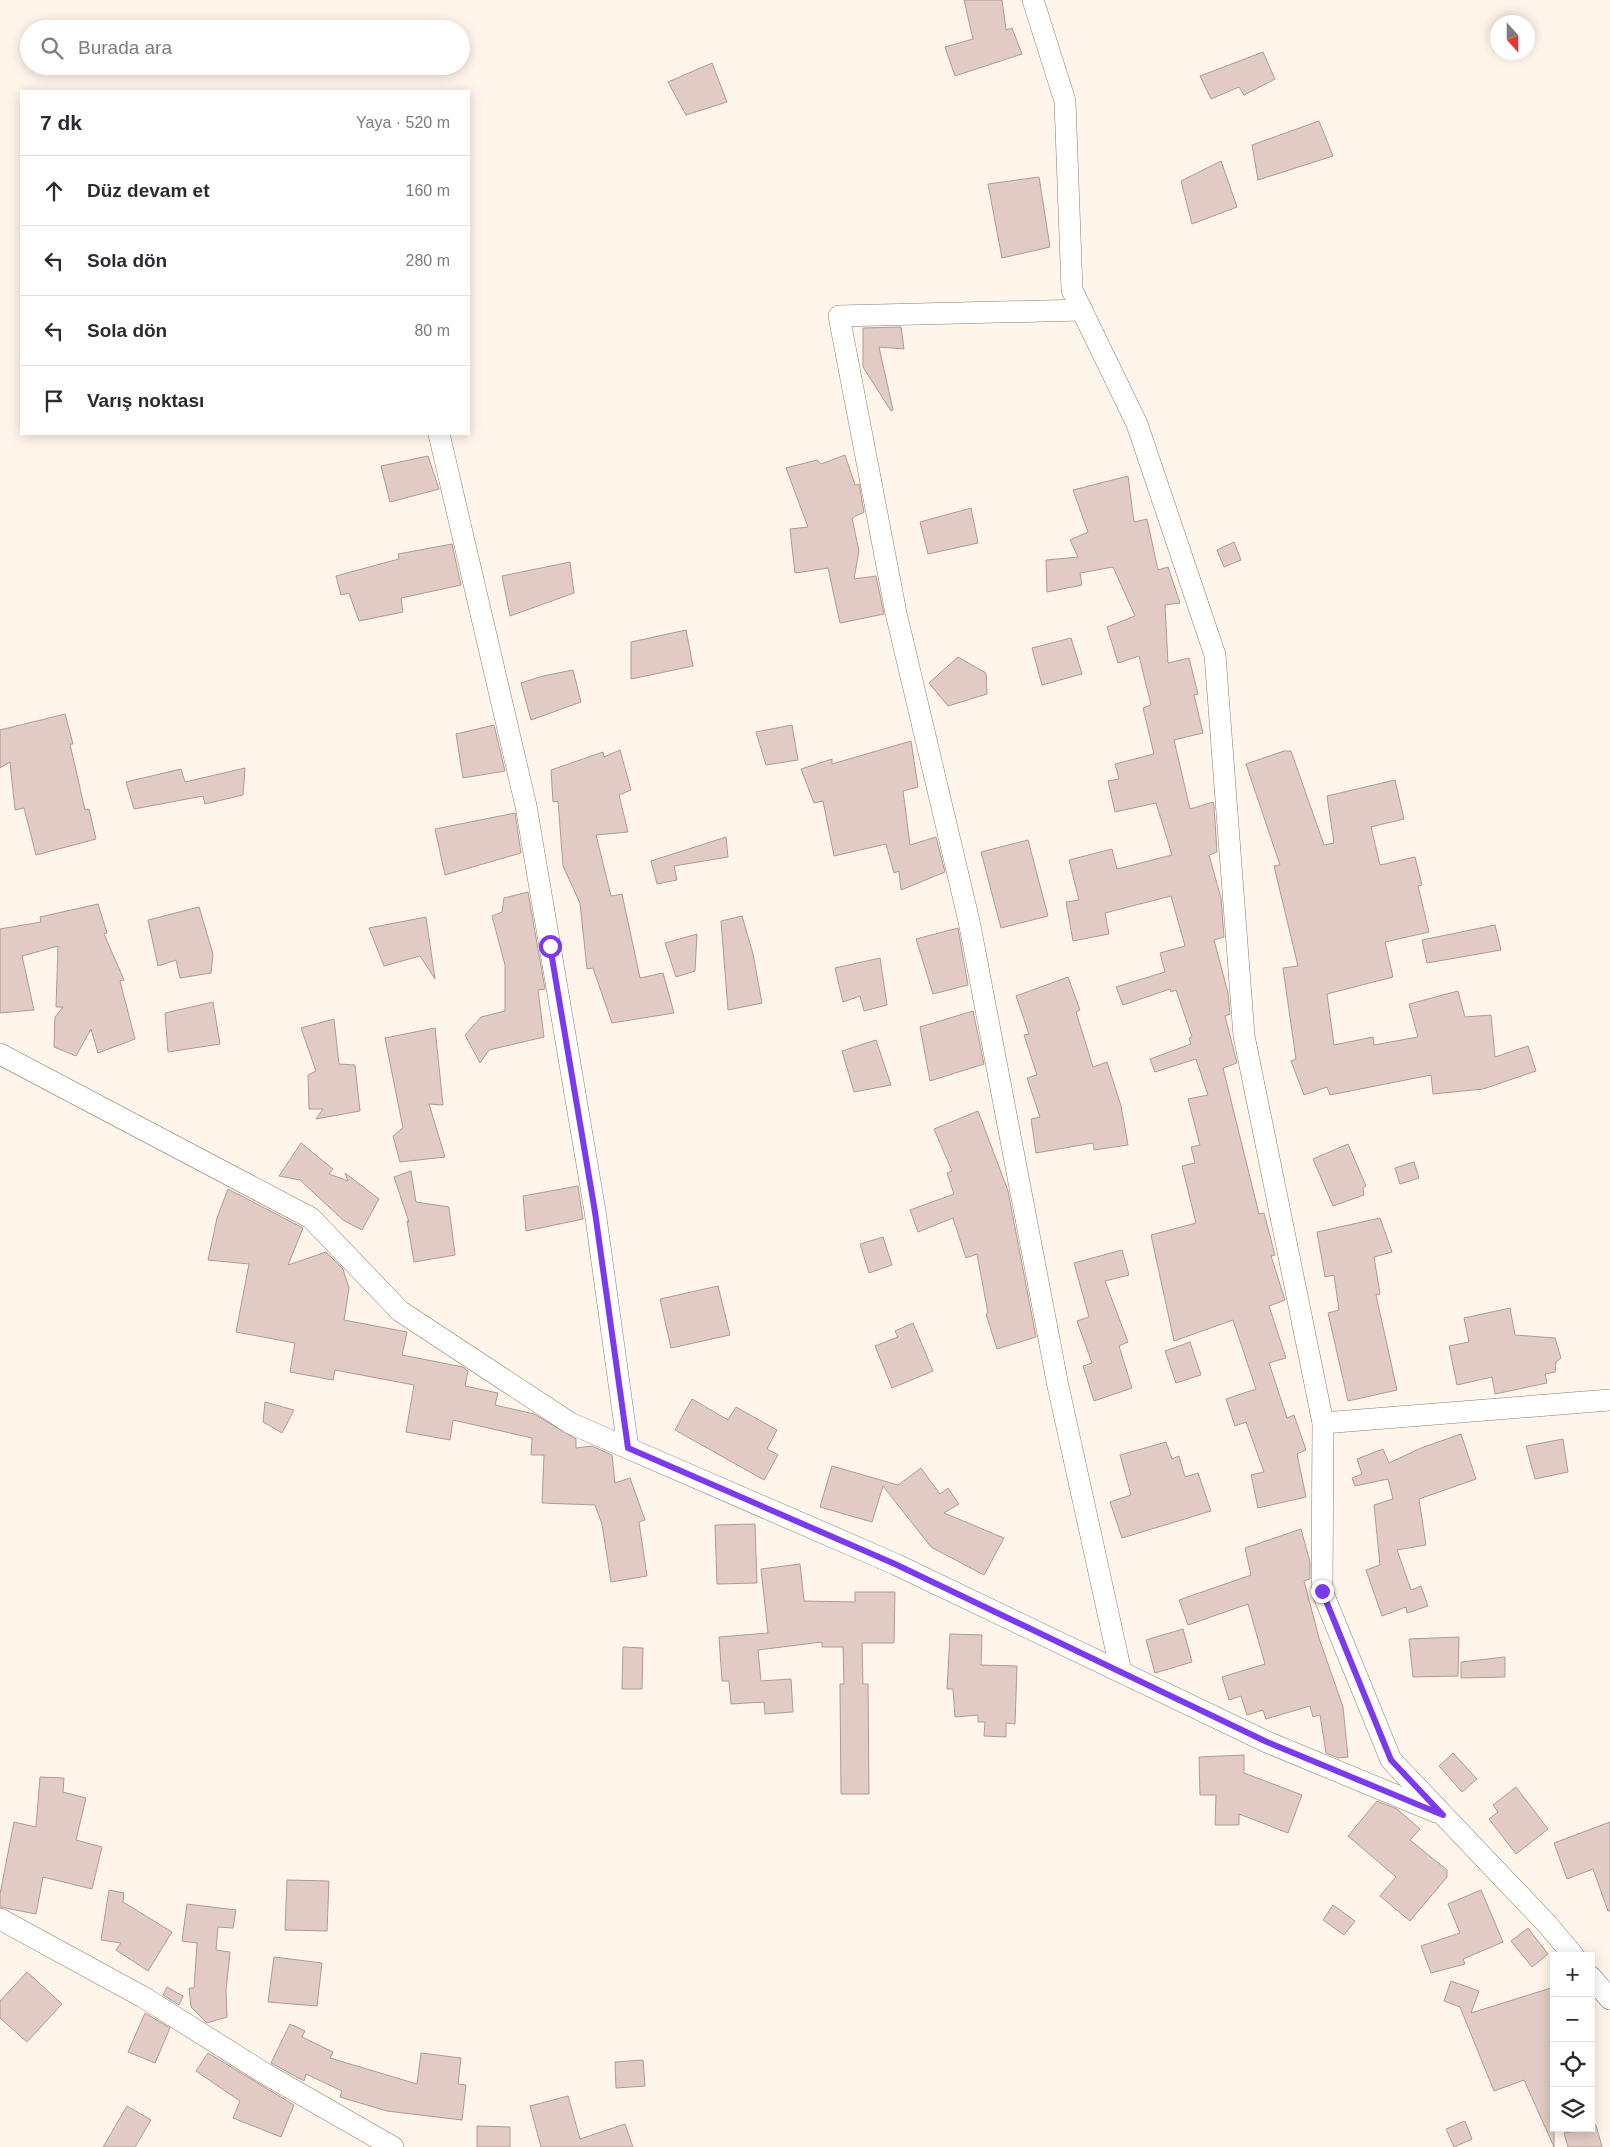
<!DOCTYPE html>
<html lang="tr">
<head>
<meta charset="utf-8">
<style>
  body { margin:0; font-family:Helvetica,sans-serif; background:#f7f7f7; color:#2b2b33 }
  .controls { position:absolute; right:15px; bottom:15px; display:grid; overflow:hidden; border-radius:0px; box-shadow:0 2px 12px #0003 }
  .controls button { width:45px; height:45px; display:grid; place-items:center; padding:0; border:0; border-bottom:1px solid #e1e1e2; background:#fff; color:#2b2b33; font:25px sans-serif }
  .compass { position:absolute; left:1490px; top:15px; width:45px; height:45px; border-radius:50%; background:#fff; box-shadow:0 2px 12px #0003; rotate:159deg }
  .stop { position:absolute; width:15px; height:15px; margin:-11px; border:4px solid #7c3aed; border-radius:50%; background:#fff }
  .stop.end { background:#7c3aed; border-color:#fff; box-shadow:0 1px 5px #0008 }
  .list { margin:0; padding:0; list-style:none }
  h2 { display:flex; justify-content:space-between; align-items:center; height:65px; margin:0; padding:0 20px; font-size:21px }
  h2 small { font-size:16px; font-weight:400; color:#7c7c81 }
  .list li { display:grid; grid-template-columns:32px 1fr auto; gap:15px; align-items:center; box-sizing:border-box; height:70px; padding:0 20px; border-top:1px solid #e1e1e2 }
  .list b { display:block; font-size:19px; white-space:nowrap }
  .list em { font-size:16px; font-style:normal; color:#7c7c81 }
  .icon { flex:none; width:28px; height:28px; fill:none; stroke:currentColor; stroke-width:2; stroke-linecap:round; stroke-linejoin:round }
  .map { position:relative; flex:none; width:1610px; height:2147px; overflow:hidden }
  .search { position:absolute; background:#fff; box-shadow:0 2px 12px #0003; left:20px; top:20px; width:450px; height:55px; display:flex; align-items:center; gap:12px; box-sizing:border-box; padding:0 18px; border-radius:28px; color:#7c7c81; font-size:19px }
  .panel { position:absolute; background:#fff; box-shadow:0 2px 12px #0003; left:20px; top:90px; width:450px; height:345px; border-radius:0px }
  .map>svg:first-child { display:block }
  .building { fill:#e2cbc4; stroke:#b09b94 }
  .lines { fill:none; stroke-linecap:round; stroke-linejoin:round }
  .minor-casing { stroke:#8b7d6e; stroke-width:22 }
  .minor { stroke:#fff; stroke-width:21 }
  .route { stroke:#7c3aed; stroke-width:6 }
</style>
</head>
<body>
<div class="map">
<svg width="1610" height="2147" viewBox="0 0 1610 2147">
  <rect width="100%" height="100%" fill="#fff5eb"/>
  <g class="building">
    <path d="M964 0H1002L1006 30 1012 28 1022 54 955 76 945 47 973 39Z"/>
    <path d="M1263 52 1275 79 1244 95 1239 87 1211 99 1200 76Z"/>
    <path d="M712 63 727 102 686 115 668 82Z"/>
    <path d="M1319 121 1333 156 1258 180 1252 145Z"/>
    <path d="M1221 161 1237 207 1192 224 1181 181Z"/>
    <path d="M1039 177 1050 247 1002 258 988 184Z"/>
    <path d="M901 327 904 349 879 347 893 410 891 411 863 367V328Z"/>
    <path d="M845 455 855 485 859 484 864 512 852 518 859 551 854 579 876 576 884 614 840 623 828 568 795 573 790 529 808 527 786 468 817 460 821 464Z"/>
    <path d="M428 456 439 489 390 502 381 466Z"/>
    <path d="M1128 476 1134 522 1147 519 1158 570 1168 567 1180 603 1165 605 1168 663 1189 658 1198 694 1194 695 1203 733 1174 740 1190 809 1213 802 1214 806 1217 852 1209 855 1221 898 1224 937 1214 940 1228 993 1230 1014 1225 1016 1237 1063 1223 1068 1259 1214 1264 1213 1275 1255 1271 1256 1285 1300 1269 1306 1286 1358 1269 1363 1287 1418 1294 1415 1306 1450 1297 1454 1306 1497 1258 1508 1251 1475 1264 1472 1246 1422 1235 1426 1226 1399 1256 1389 1233 1320 1174 1341 1151 1235 1196 1223 1182 1166 1195 1163 1191 1147 1200 1145 1188 1099 1208 1095 1196 1059 1155 1072 1150 1059 1191 1044 1189 1038 1192 1037 1176 990 1171 992 1170 989 1123 1005 1116 987 1165 972 1160 953 1185 946 1171 896 1105 913 1109 934 1073 941 1066 902 1079 900 1069 860 1112 849 1117 869 1172 855 1156 803 1115 812 1108 781 1119 779 1115 764 1154 754 1143 708 1151 705 1139 656 1118 663 1107 627 1135 616 1113 567 1080 573 1082 585 1047 592 1046 560 1078 557 1070 540 1088 532 1073 490Z"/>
    <path d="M971 508 978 543 928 554 920 522Z"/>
    <path d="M1234 542 1241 560 1224 567 1217 550Z"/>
    <path d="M452 544 461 585 401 598 403 612 359 621 349 593 341 595 336 576 399 559 398 554Z"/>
    <path d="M570 562 574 593 510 616 502 576Z"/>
    <path d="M686 630 693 666 631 679V642Z"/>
    <path d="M1071 638 1082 674 1042 685 1032 648Z"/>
    <path d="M958 657 986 673 987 694 948 706 929 683Z"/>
    <path d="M573 670 581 702 531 720 521 683 543 676Z"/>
    <path d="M65 714 73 744H70L85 810 89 809 96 839 36 855 24 808 15 810 10 762 0 768V730Z"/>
    <path d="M494 725 505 771 463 778 456 734Z"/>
    <path d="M792 725 798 760 766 765 756 732Z"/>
    <path d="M911 741 918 787 903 791 910 845 936 837 945 872 901 890 899 871 894 873 886 844 834 856 823 801 814 803 801 769 832 759V764Z"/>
    <path d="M620 750 631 790 619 795 628 832 596 835 611 896 622 894 640 978 663 973 674 1013 612 1023 593 968 587 969 580 903 563 866 558 801 553 802 551 770 603 752 604 757Z"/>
    <path d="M1284 751H1291L1324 845 1334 843 1327 796 1395 780 1404 819 1371 827 1380 865 1415 857 1422 885 1418 886 1429 932 1385 942 1393 977 1327 994 1334 1045 1373 1037 1374 1045 1418 1037 1409 1004 1458 991 1465 1017 1491 1015 1495 1057 1528 1046 1536 1071 1483 1089 1433 1094 1431 1075 1330 1095 1327 1087 1304 1095 1291 1061 1296 1059 1283 968 1298 966 1274 866 1280 865 1246 764Z"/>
    <path d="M245 768 243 795 205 804 203 796 134 809 126 782 181 769 185 782Z"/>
    <path d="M515 813 521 853 445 875 435 829Z"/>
    <path d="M726 837 728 857 674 866 677 880 657 884 651 861Z"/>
    <path d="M1028 840 1048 916 1001 928 981 852Z"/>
    <path d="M528 892 545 989 538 990 544 1037 489 1050 480 1063 465 1035 481 1017 505 1011V965L492 916 502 912 504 898Z"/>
    <path d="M98 904 107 933 104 934 124 980 120 981 135 1039 98 1053 91 1029 76 1056 54 1047 55 1017 63 1007H56L58 946 22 956 34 1010 0 1013V929L41 922 40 917Z"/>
    <path d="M199 907 213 954 211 973 180 978 176 960 158 966 148 920Z"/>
    <path d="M742 916 753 954 762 1003 728 1010 721 921Z"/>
    <path d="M426 917 435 979 420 956 384 966 369 928Z"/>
    <path d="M1495 925 1501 950 1427 963 1422 940Z"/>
    <path d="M958 928 968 985 933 994 916 939Z"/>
    <path d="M697 934 695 971 676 977 665 943Z"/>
    <path d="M880 958 887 1005 864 1011 860 996 843 1002 835 968Z"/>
    <path d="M1068 977 1080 1010 1076 1012 1093 1067 1107 1062 1121 1106 1128 1145 1094 1150 1093 1143 1036 1153 1031 1119 1040 1117 1027 1078 1037 1075 1024 1035 1029 1034 1016 996Z"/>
    <path d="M213 1002 220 1044 168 1052 165 1013Z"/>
    <path d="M973 1011 984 1064 930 1081 920 1027Z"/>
    <path d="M334 1019 339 1064 355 1065 360 1111 316 1119 323 1109H309L308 1075 316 1071 301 1028Z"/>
    <path d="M435 1028 443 1105 429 1104 445 1157 400 1162 393 1136 403 1128 385 1038Z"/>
    <path d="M876 1040 891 1085 854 1092 842 1051Z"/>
    <path d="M978 1111 1008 1191 1036 1337 997 1349 986 1314 988 1313 977 1254 966 1258 953 1218 918 1232 910 1210 954 1194 947 1173 952 1171 934 1129Z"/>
    <path d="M301 1143 333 1169 329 1174 348 1181 345 1173 379 1199 362 1230 343 1220 300 1180 279 1176Z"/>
    <path d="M1348 1144 1366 1186 1363 1188 1364 1195 1333 1206 1313 1159Z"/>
    <path d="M1414 1162 1419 1178 1400 1184 1395 1168Z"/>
    <path d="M411 1171 416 1202 449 1207 455 1255 414 1262 407 1221 409 1222 394 1177Z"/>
    <path d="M578 1186 583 1219 526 1231 523 1196Z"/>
    <path d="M228 1189 303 1228 288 1265 326 1252 343 1269 349 1288 344 1320 407 1332 402 1355 463 1367 468 1371 465 1386 498 1393 495 1405 534 1414 576 1439V1448L592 1446 612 1455 615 1483 630 1478 645 1520 639 1522 647 1576 611 1582 602 1524 595 1505 542 1503 544 1455H531L532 1438 453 1420 450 1440 406 1432 414 1385 335 1370 333 1380 290 1372 295 1343 236 1332 249 1264 208 1260 217 1218Z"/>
    <path d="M1380 1218 1392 1252 1374 1257 1380 1294 1376 1295 1397 1390 1348 1401 1328 1313 1339 1310 1334 1275 1325 1277 1317 1232Z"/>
    <path d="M883 1237 892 1265 869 1273 860 1244Z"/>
    <path d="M1122 1250 1129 1275 1105 1281 1128 1342 1119 1346 1132 1388 1094 1401 1083 1366 1092 1363 1077 1321 1089 1317 1074 1263Z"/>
    <path d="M718 1286 730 1335 671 1348 660 1299Z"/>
    <path d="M1510 1308 1515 1335 1555 1338 1561 1358 1556 1362 1555 1372 1545 1374 1547 1383 1495 1394 1492 1377 1457 1385 1449 1346 1469 1342 1464 1318Z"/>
    <path d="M913 1323 933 1371 892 1388 875 1346 898 1337 895 1331Z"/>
    <path d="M1190 1342 1201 1375 1176 1383 1165 1351Z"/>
    <path d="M692 1399 728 1420 736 1407 777 1430 767 1449 778 1455 764 1480 675 1430Z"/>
    <path d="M265 1402 294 1410 282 1433 263 1422Z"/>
    <path d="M1461 1434 1476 1479 1419 1499 1426 1545 1397 1550 1411 1590 1421 1586 1428 1606 1407 1613 1406 1607 1382 1616 1366 1570 1380 1565 1374 1505 1393 1499 1388 1479 1355 1486 1352 1478 1362 1474 1357 1459 1383 1449 1389 1463 1421 1448Z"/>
    <path d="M1563 1439 1568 1472 1535 1479 1526 1446Z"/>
    <path d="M1166 1442 1172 1459 1179 1456 1185 1477 1198 1473 1211 1511 1122 1538 1110 1502 1131 1495 1120 1455Z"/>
    <path d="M832 1466 898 1485 921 1468 940 1494 948 1488 959 1504 944 1513 1004 1538 984 1575 931 1547 883 1486 872 1522 820 1507Z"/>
    <path d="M755 1524 757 1583 717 1584 715 1525Z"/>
    <path d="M1301 1529 1310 1562V1579L1304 1581 1319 1638 1343 1707 1348 1757 1338 1758 1326 1753 1320 1715 1313 1717 1310 1706 1266 1719 1263 1710 1247 1715 1241 1696 1229 1700 1222 1677 1265 1664 1248 1604 1188 1625 1179 1600 1251 1575 1245 1548Z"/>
    <path d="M800 1564 804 1601 855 1602V1592H895L894 1643H862L863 1684H868L869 1794H841L840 1684H844L843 1647H822V1642L758 1650 761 1681 791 1679 793 1712 765 1714 764 1702 731 1704 729 1681H722L719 1637 768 1633 761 1569Z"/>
    <path d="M1183 1629 1192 1662 1155 1673 1146 1640Z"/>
    <path d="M950 1634 982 1635 981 1665 1017 1666 1015 1724 1006 1723V1737L984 1736 985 1722H978V1715L955 1717 953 1689H947Z"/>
    <path d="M1459 1637 1458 1676 1413 1677 1409 1639Z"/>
    <path d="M623 1647 643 1648 642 1689H622Z"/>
    <path d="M1505 1657V1677L1461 1678V1662Z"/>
    <path d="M1453 1753 1477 1779 1462 1792 1439 1766Z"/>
    <path d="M1244 1755V1773L1302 1795 1288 1833 1239 1814V1825H1215L1216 1795H1200L1199 1757Z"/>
    <path d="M40 1777 64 1778 63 1792 86 1798 76 1840 102 1847 92 1889 43 1877 36 1914 0 1907V1894L14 1822 36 1827Z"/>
    <path d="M1516 1787 1548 1829 1516 1854 1489 1819 1498 1812 1493 1805Z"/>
    <path d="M1377 1801 1397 1809 1420 1829 1410 1840 1447 1870V1877L1410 1921 1380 1896 1396 1877 1348 1836Z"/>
    <path d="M1610 1822V1911H1608L1593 1869 1567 1879 1554 1843Z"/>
    <path d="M287 1880 329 1881 327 1931 285 1930Z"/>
    <path d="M109 1890 124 1893 123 1902 172 1932 148 1971 116 1950 121 1943 101 1940Z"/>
    <path d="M1481 1890 1503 1942 1463 1959 1465 1964 1431 1973 1421 1946 1460 1933 1448 1904Z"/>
    <path d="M187 1904 236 1910 233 1928 218 1927 216 1950 230 1952 226 1991 227 2017 207 2023 191 2007 189 1988H194L197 1943 182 1941Z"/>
    <path d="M1333 1905 1355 1921 1344 1935 1323 1920Z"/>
    <path d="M1528 1928 1548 1954 1532 1967 1511 1941Z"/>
    <path d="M274 1957 322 1963 317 2006 268 2002Z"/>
    <path d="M27 1972 62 2004 27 2042 0 2018V2001Z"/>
    <path d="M1451 1981 1479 1991 1471 2013 1554 1987V2147L1524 2080 1494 2091 1460 2007 1444 2001Z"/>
    <path d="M167 1987 183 1996 179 2005 163 1995Z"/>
    <path d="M145 2013 170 2028 155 2063 128 2052Z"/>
    <path d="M290 2024 305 2031 302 2037 333 2052 330 2058 417 2084 421 2053 461 2058 458 2084 466 2085 462 2120 387 2111 340 2097 342 2091 306 2074 304 2081 271 2063Z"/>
    <path d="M208 2053 294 2105 281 2137 233 2118 240 2101 196 2071Z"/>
    <path d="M643 2060 645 2086 616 2088 615 2062Z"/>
    <path d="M568 2096 580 2139 625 2124 633 2147H541L530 2106Z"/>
    <path d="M127 2106 151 2120 135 2147H103Z"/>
    <path d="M1465 2121 1472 2139 1454 2147 1446 2129Z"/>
    <path d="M1596 2125 1602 2147H1568L1564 2133 1591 2128Z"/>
    <path d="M477 2126 510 2127V2147H477Z"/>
  </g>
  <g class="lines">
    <defs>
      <g id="minor">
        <path d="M1033 0 1065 101 1072 290 1137 424 1215 655 1244 1036 1323 1423 1322 1591 1391 1760 1547 1924 1574 1956"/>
        <path d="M1082 310 839 316 896 613 969 921 1058 1386 1121 1672"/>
        <path d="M439 434 526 806 595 1211 628 1448"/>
        <path d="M0 1054 311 1218 400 1311 570 1423 895 1564 1267 1742 1436 1812"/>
        <path d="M1323 1423 1610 1400"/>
        <path d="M0 1919 143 1997 264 2073 393 2147"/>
        <path d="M1591 1977 1610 1999"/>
      </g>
    </defs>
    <use href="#minor" class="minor-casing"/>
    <use href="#minor" class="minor"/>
  </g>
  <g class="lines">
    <path class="route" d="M550 946 595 1212 628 1448 895 1564 1267 1742 1443 1815 1391 1760 1322 1591"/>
  </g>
</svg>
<div class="controls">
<button>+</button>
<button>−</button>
<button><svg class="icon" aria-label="locate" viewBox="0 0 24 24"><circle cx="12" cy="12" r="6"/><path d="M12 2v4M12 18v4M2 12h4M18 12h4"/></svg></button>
<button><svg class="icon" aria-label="layers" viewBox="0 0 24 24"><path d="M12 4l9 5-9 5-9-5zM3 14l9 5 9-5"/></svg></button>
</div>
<svg class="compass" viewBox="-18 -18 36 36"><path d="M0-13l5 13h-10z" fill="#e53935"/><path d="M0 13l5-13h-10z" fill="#7c7c81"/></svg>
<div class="stop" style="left:550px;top:946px"></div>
<div class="stop end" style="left:1322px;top:1591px"></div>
<div class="search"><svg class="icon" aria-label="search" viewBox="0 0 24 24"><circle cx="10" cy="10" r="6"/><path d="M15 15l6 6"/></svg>Burada ara</div>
<section class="panel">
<h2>7 dk<small>Yaya · 520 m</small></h2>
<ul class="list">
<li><svg class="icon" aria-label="ahead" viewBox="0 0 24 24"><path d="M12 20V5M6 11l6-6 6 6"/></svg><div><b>Düz devam et</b></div><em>160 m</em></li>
<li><svg class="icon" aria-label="left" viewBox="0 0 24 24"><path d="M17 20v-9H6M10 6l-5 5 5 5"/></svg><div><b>Sola dön</b></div><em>280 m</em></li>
<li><svg class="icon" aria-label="left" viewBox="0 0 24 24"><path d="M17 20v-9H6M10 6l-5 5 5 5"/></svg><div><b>Sola dön</b></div><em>80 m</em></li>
<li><svg class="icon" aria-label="arrive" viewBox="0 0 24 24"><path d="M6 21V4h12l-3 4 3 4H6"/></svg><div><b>Varış noktası</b></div></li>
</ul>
</section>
</div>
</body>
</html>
